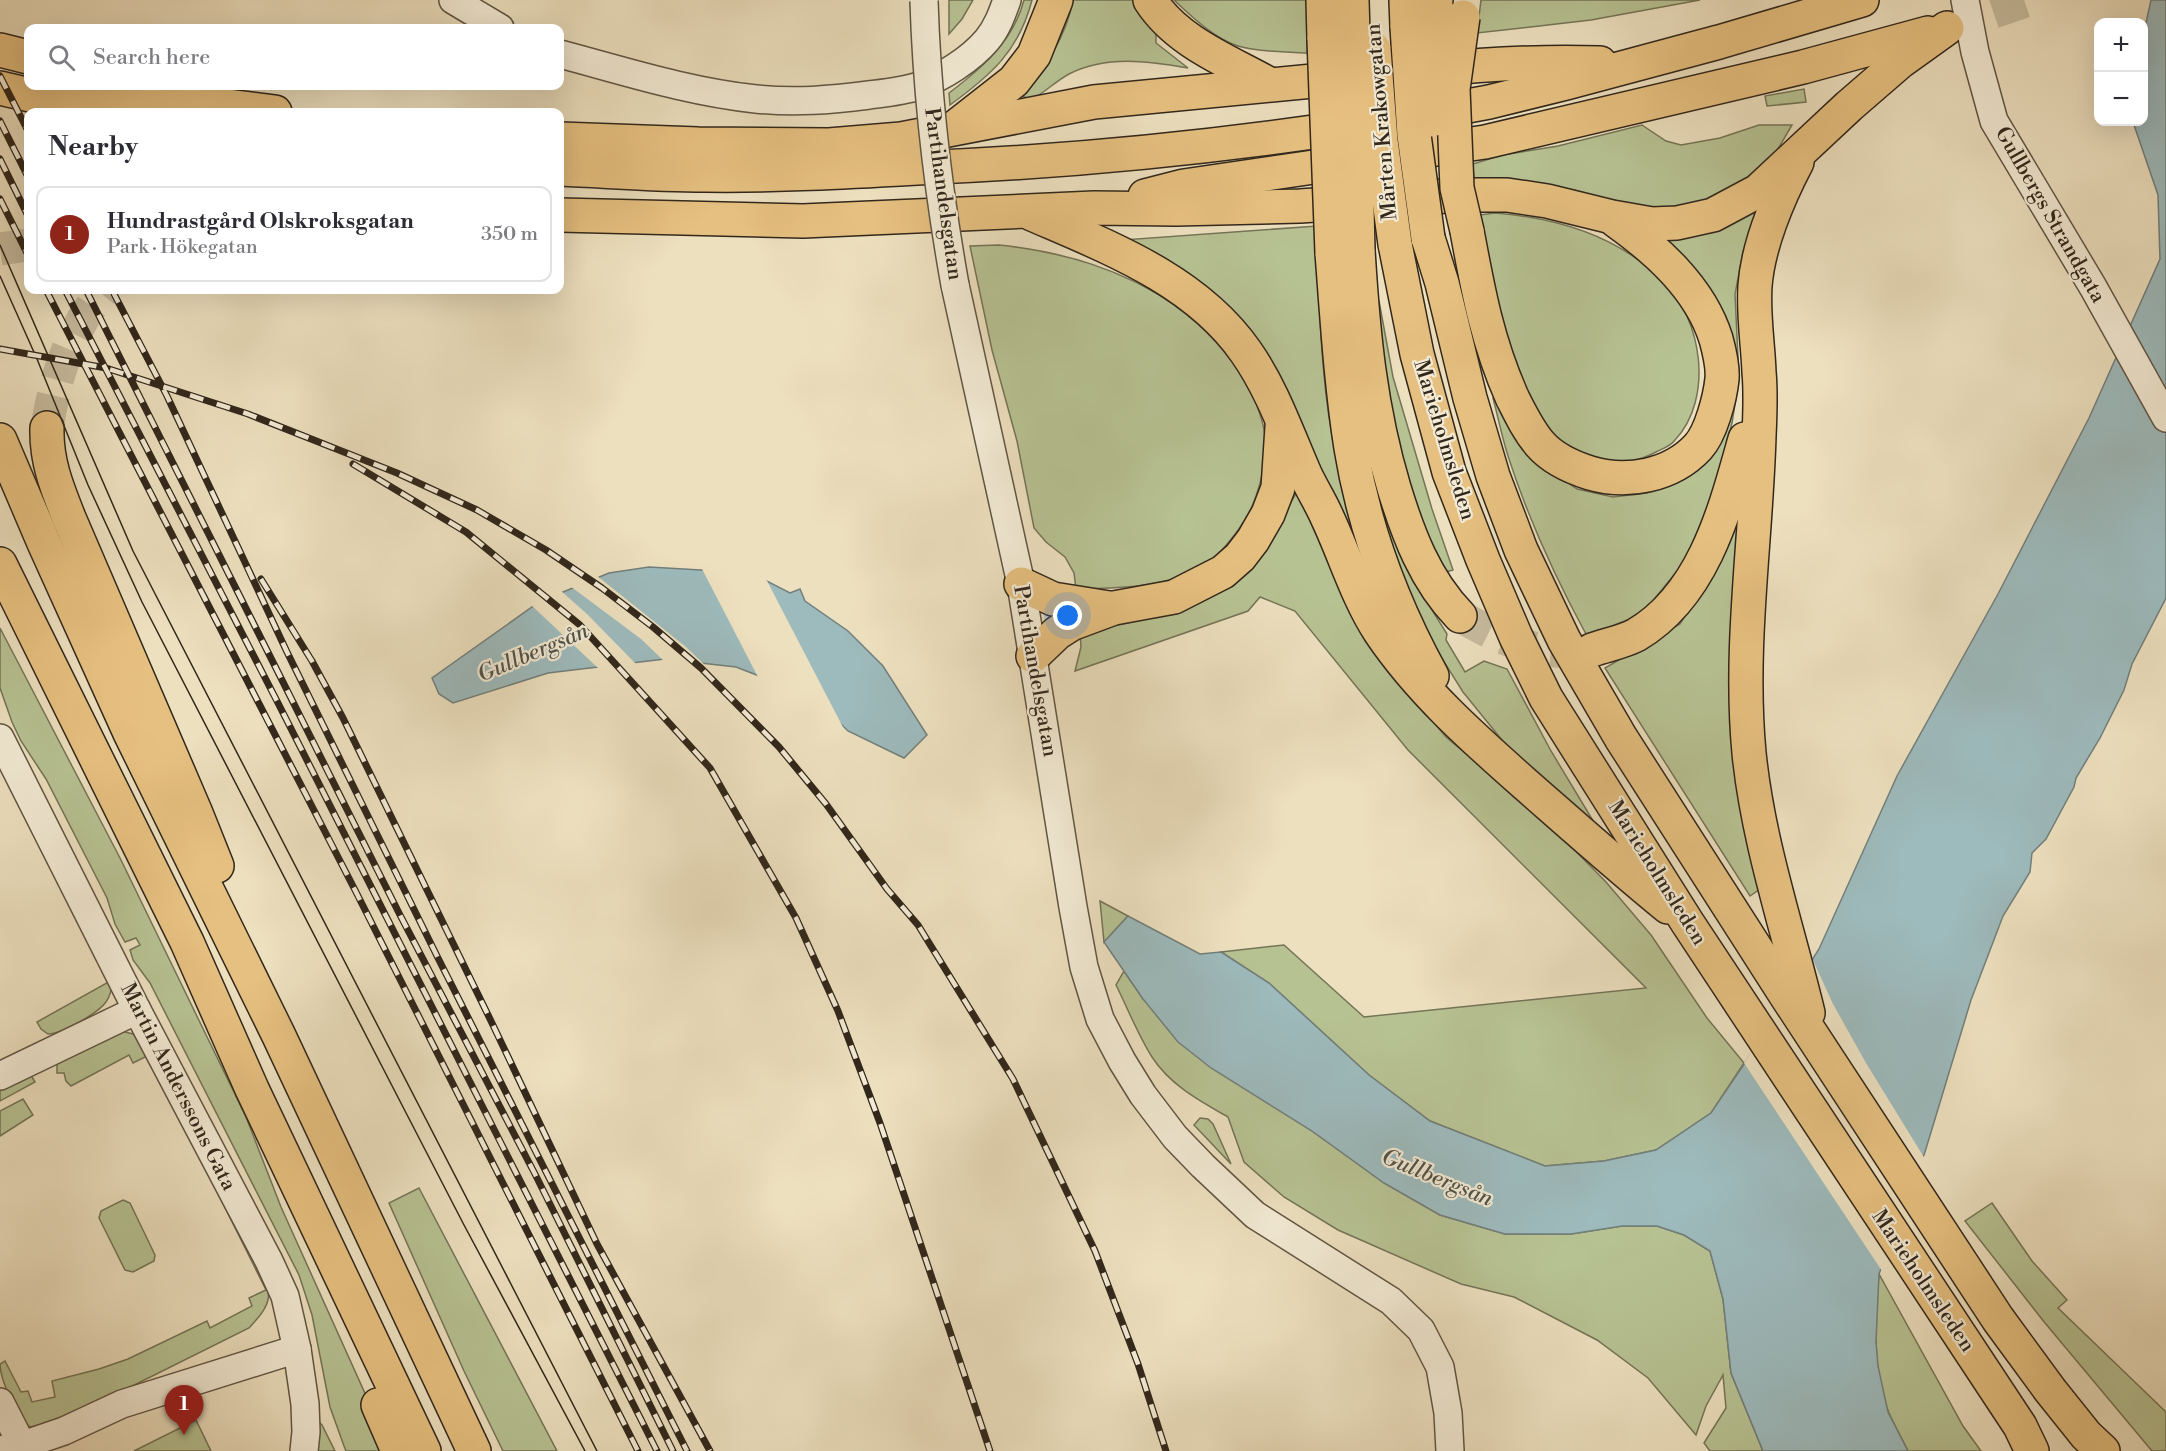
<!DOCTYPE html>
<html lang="en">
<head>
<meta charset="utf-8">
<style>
  body { margin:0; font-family:"Libre Bodoni",serif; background:#f7f7f7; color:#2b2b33 }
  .controls { position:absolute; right:18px; top:18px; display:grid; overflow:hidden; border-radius:12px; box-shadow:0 6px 24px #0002 }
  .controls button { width:54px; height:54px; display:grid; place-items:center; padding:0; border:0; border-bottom:2px solid #e1e1e2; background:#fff; color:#2b2b33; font:30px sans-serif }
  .you { position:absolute; left:1068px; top:616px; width:21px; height:21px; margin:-15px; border:4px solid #fff; border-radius:50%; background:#1a73e8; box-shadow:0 0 0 9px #1a73e833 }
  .badge { display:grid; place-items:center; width:39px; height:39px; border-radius:50%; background:#8f2418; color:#fff; font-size:20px; font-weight:700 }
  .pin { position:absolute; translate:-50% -50px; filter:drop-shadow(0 2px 3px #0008) }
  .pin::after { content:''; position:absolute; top:32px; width:21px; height:18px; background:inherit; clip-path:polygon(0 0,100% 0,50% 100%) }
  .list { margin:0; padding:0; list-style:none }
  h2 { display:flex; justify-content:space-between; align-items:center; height:78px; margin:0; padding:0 24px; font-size:26px }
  h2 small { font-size:20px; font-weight:400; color:#7c7c81 }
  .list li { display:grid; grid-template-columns:39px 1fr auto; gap:18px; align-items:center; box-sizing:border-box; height:96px; margin:0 12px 12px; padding:0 12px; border:2px solid #e1e1e2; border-radius:12px }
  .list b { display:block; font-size:22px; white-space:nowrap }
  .list p { margin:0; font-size:20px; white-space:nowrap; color:#7c7c81 }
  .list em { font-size:20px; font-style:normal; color:#7c7c81 }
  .icon { flex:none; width:33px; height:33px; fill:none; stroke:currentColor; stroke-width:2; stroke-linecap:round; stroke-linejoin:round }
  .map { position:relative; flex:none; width:2166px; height:1451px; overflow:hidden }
  .search { position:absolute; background:#fff; box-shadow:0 6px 24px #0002; left:24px; top:24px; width:540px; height:66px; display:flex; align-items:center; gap:15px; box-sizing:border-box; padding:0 21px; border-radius:12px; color:#7c7c81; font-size:22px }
  .panel { position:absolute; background:#fff; box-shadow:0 6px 24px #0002; left:24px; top:108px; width:540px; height:186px; border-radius:12px }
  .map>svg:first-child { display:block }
  .green { fill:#b7c293; stroke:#747457; stroke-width:1.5 }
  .water { fill:#9dbabc; stroke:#727f7c; stroke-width:1.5 }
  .pier { fill:#ede0bf }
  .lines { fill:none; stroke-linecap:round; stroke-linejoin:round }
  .highway-tunnel { stroke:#c7bb9e; stroke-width:33; stroke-dasharray:33 16; stroke-linecap:butt }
  .street-casing { stroke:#605544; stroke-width:30 }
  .highway-casing { stroke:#31271b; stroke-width:36 }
  .street { stroke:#f3ebd5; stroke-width:27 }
  .highway { stroke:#e6c080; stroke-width:33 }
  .tram { stroke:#31271b; stroke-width:1.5 }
  .rail-casing { stroke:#31271b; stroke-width:7 }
  .rail { stroke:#f3ebd5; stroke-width:4.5; stroke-dasharray:14; stroke-linecap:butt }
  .street-bridge-casing { stroke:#605544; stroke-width:30; stroke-linecap:butt }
  .highway-bridge-casing { stroke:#31271b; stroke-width:36; stroke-linecap:butt }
  .street-bridge { stroke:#f3ebd5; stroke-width:27 }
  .highway-bridge { stroke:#e6c080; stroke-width:33 }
  .labels { text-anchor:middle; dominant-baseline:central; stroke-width:4.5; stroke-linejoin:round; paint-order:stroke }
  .street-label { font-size:21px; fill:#31271b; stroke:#f3ebd5 }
  .water-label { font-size:22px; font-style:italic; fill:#51534b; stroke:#f3ebd5 }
</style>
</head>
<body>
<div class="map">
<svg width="2166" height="1451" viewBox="0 0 2166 1451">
  <rect width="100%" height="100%" fill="#ede0bf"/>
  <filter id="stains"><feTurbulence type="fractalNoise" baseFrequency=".00333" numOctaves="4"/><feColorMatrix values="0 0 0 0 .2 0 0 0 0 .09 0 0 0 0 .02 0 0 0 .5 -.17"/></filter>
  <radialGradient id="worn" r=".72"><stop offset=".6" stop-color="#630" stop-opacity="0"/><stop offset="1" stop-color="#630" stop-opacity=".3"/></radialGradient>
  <g class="green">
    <path d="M949 0H973L962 19 949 34Z"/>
    <path d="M1024 0H1032C1019 51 991 75 950 105L949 93C982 68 1013 42 1024 0Z"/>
    <path d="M1073 0H1133L1141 13 1156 30V43L1188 68C1149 61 1106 55 1069 74 1056 81 1044 93 1031 100L1022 96C1045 66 1066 38 1073 0Z"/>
    <path d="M1174 0H1308L1307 53C1288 52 1256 52 1238 46 1214 38 1192 17 1174 0Z"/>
    <path d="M1481 0H1700L1591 20 1477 33Z"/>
    <path d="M1804 89 1806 102 1767 106 1765 96Z"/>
    <path d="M1642 125 1666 141 1681 145 1720 138 1759 125H1792L1774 156 1758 172 1730 192 1682 210 1649 209 1615 202 1574 190 1526 181 1474 180 1473 164 1502 155 1558 146Z"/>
    <path d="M1766 204 1757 218 1743 252 1735 294 1739 379 1732 423 1722 465 1705 517 1682 565 1642 614 1587 636C1556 579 1528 518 1508 456 1502 437 1498 417 1493 398L1500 392 1551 471 1577 489 1613 497 1647 493 1672 483 1730 379 1649 235 1689 236 1715 232Z"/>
    <path d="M1495 213C1558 218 1619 236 1664 282 1702 320 1714 398 1675 440 1671 446 1662 449 1656 452 1639 461 1618 466 1599 462 1581 458 1560 451 1548 435 1505 377 1494 285 1480 215Z"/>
    <path d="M1317 226C1319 296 1320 368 1332 436 1340 477 1351 517 1362 557L1276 376 1122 240Z"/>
    <path d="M999 245C1064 252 1123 269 1178 307 1189 314 1201 322 1210 332 1240 363 1266 410 1267 454 1267 459 1265 466 1263 471 1257 497 1252 511 1236 533 1226 545 1215 561 1201 568 1164 588 1116 588 1076 589L1074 573 1065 557 1046 542 1034 528 1017 441 992 350 970 246Z"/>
    <path d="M1379 301 1393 377 1432 509 1453 570 1446 572 1423 528 1400 463 1373 302Z"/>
    <path d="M1359 417C1368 451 1375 486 1387 520 1402 560 1424 598 1447 634L1446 640 1465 672 1484 661 1507 669 1551 751 1601 834 1506 745 1463 692 1434 646 1410 596 1388 544Z"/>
    <path d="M1297 492 1348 604 1394 675 1446 737 1544 819 1606 882 1651 935 1707 1018 1744 1063 1711 1113 1656 1150 1604 1161 1545 1166 1430 1121 1369 1075 1269 983 1221 952 1284 945 1364 1017 1646 988 1408 750 1295 611 1260 597 1248 611 1075 671 1081 647 1080 633 1164 615 1266 543Z"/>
    <path d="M1740 503 1760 889 1750 896 1605 668 1680 624 1704 587Z"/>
    <path d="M0 628 120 858 246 1117 281 1207 391 1451H346L344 1446 330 1407 312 1315 299 1275 150 983 133 960 130 950 140 945 136 938 125 942 115 924 107 898 46 779 21 741 12 722 0 688Z"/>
    <path d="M1100 901 1128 916 1104 942Z"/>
    <path d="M1124 971 1143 999 1312 1131 1385 1183 1440 1215 1505 1234H1571L1622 1226H1657L1684 1235 1710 1251 1723 1299 1731 1373 1763 1451H1710L1704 1443 1726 1408 1723 1375 1706 1406 1696 1435 1648 1378 1597 1340 1514 1297 1461 1284 1338 1230 1284 1197 1244 1162 1228 1117C1200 1101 1170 1085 1152 1057 1138 1035 1128 1009 1116 985Z"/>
    <path d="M112 980C112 988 111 995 106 1002 98 1013 62 1034 48 1034L41 1029 37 1022Z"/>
    <path d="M117 1030 133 1034 149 1050 259 1265C273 1296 273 1302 249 1328L76 1414 52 1423 30 1427C17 1418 0 1379 0 1364L5 1361 21 1392 28 1391 32 1402 55 1397 52 1381 99 1369 128 1359 207 1321 210 1328 252 1306 249 1298 266 1290 149 1055 133 1063 129 1055 71 1086 66 1081 64 1073H57V1061C65 1048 102 1032 117 1030Z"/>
    <path d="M29 1072 35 1082 0 1101V1086Z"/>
    <path d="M23 1099 33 1115 0 1136V1111Z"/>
    <path d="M1200 1118 1208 1119 1213 1124 1231 1164 1194 1125Z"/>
    <path d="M419 1188 557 1451H503L464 1371 389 1203Z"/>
    <path d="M123 1200 130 1203 155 1255 154 1261 133 1272 125 1270 99 1218 101 1211Z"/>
    <path d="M1992 1203 2032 1261 2067 1300 2058 1308 2166 1412V1451H2152L2045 1323 1965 1221Z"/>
    <path d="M1879 1274 1963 1426 1981 1451H1908C1902 1439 1895 1426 1889 1413 1872 1372 1875 1317 1879 1274Z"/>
    <path d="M196 1420 211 1451H134Z"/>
    <path d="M318 1421 322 1425 335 1451H314Z"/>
  </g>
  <g class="water">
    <path d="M2151 0H2166V598L2132 664 2124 690 2100 738 2076 778 2074 787 2046 839 2032 853 2030 872 2003 916 1971 1000 1925 1152 1879 1274 1876 1342 1878 1366 1888 1412 1908 1451H1763L1731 1373 1723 1299 1710 1251 1684 1235 1657 1226H1622L1571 1234H1505L1440 1215 1384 1183 1312 1131 1211 1068 1178 1042 1143 999 1104 942 1128 916 1200 954 1221 952 1269 983 1369 1075 1430 1121 1545 1166 1604 1161 1656 1150 1711 1113 1776 1017 1819 949 1897 776 1998 594 2089 418 2160 259 2158 195 2133 122H2144V32Z"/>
    <path d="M649 567 701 570 757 576 790 593 800 589 805 601 848 631 883 666 927 735 904 758 848 731 819 703 772 681 736 667 665 659 548 673 453 703 439 694 432 678 539 602 609 573Z"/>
  </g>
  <g class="pier">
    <path d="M701 567 757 573 765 577 846 733 817 705 759 679Z"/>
    <path d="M596 575 686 647 707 667 665 662 641 639 570 586Z"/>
    <path d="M560 590 587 614 637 665 599 669 530 604Z"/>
    <path d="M1812 958 1833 1004 1866 1063 1925 1159 1882 1271 1744 1063Z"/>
  </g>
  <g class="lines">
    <g class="highway-tunnel">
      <path d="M1947 28 2029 0"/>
      <path d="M0 249 28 245"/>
      <path d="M47 428C55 377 70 329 104 290"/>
      <path d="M1460 616C1505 642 1538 656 1592 650"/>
    </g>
    <defs>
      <g id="street">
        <path d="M453 0 500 28"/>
        <path d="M1965 0 1975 52 1994 121 2093 287 2166 418"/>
        <path d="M560 54C624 71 689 92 756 99 795 103 830 100 869 95 885 93 904 91 919 86 942 77 970 60 987 40 997 28 1002 14 1007 0"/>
        <path d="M955 285 1021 584 1073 907 1084 967 1100 1019 1122 1061 1143 1095 1175 1137 1203 1166 1255 1215 1391 1301 1421 1330 1440 1367 1448 1413 1450 1451"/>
        <path d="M0 738 137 1010 269 1261 285 1296 297 1349 305 1404 306 1432 304 1451"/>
        <path d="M0 1076 137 1010"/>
        <path d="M0 1402 25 1451"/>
        <path d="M0 1450 23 1445 64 1431 122 1404 297 1349"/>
      </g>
      <g id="highway">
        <path d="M1150 0C1177 42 1228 61 1269 84"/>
        <path d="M1323 0 1324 39"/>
        <path d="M1352 0 1353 35"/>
        <path d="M1406 0 1407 27"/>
        <path d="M1434 22 1436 0"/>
        <path d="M0 50 28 57"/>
        <path d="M1430 70C1487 64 1543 61 1600 63"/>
        <path d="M68 86 275 112"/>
        <path d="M0 88 95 110"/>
        <path d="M1425 114 1489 102 1566 83 1719 42 1862 0"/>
        <path d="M954 128 1014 81 1034 55 1056 0"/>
        <path d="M560 139 698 144 829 145 901 139 1094 102 1354 77"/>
        <path d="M1797 162C1778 198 1758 246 1755 286 1753 315 1758 344 1759 372 1761 393 1760 415 1759 436 1756 541 1739 647 1749 753 1758 842 1787 926 1808 1013"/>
        <path d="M560 169C608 171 656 175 704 175 775 176 846 172 917 168 1063 162 1209 148 1354 126"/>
        <path d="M1145 196 1184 186 1485 142 1803 67 1928 33"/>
        <path d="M1032 214C1108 247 1196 280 1246 352 1272 389 1287 433 1305 474 1312 489 1321 503 1327 517 1345 555 1357 597 1380 632 1419 690 1472 737 1524 783 1572 825 1619 867 1668 907"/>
        <path d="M560 215 803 221 1094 208 1176 209 1300 206 1461 195H1507L1547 201 1612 217 1652 224 1677 223 1713 215 1758 191 1849 106 1901 61 1947 28"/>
        <path d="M1467 231C1478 290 1487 341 1512 397 1520 413 1528 430 1540 444 1553 459 1571 467 1590 473 1627 484 1671 476 1698 447 1711 433 1720 398 1722 379 1723 368 1719 350 1716 339 1700 288 1657 250 1615 220"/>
        <path d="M1428 238 1442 283 1470 398 1493 476 1521 550 1564 640 1621 738 1787 997 1998 1319 2050 1390 2086 1435 2103 1451"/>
        <path d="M1395 244 1417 354 1449 472 1483 560 1516 637 1546 698 1687 922 2020 1426 2032 1451"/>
        <path d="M1358 250C1363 332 1370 408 1394 488 1408 534 1425 580 1460 616"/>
        <path d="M1332 253C1337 318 1341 384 1351 448 1364 528 1393 605 1432 676"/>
        <path d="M47 428C46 461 57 488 69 518L195 811 217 866"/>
        <path d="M0 440 44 543 130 733 279 1036 474 1451"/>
        <path d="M0 564 187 942 252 1089 424 1451"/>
        <path d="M1021 584 1053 599 1109 608"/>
        <path d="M1592 650C1606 645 1623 642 1636 635 1704 595 1725 510 1745 439"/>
        <path d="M1033 656 1057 633 1071 624 1114 608 1174 597 1223 572 1240 557 1253 540 1268 514 1278 488 1282 427"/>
        <path d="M378 1405 398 1451"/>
      </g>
    </defs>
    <use href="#street" class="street-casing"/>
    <use href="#highway" class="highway-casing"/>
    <use href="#street" class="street"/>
    <use href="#highway" class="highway"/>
    <g class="tram">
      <path d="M0 245 133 551 597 1451"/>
      <path d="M0 276 37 359 88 485 142 602 464 1225 585 1451"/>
    </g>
    <defs>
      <g id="rail">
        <path d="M0 76 28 131"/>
        <path d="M0 121 28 177"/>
        <path d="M0 159 28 216"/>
        <path d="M0 199 28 255"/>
        <path d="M46 290 355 890 638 1451"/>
        <path d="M65 290 278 703 657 1451"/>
        <path d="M86 290 400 915 535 1174 673 1451"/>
        <path d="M112 290 167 396 287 652 438 958 687 1451"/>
        <path d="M0 349 106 368 248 414 397 473 477 510 546 550 602 588 653 627 701 668 779 747 826 804 887 889 918 925 1013 1079 1095 1251 1138 1364 1166 1451"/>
        <path d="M353 464 466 532 580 625 710 768 796 918 838 1011 880 1123 990 1451"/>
        <path d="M261 579 312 661 343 718 491 1021 597 1244 710 1451"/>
      </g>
    </defs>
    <use href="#rail" class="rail-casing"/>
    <use href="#rail" class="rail"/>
    <defs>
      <path id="street-bridge" d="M924 1C927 98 938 190 955 285"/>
      <g id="highway-bridge">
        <path d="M1463 17 1453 89 1457 188 1467 231"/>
        <path d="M1407 27 1414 135 1428 238"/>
        <path d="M1353 35 1358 250"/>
        <path d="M1324 39 1332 253"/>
        <path d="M1374 49 1381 141 1395 244"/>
        <path d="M1432 120 1431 102 1434 22"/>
      </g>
    </defs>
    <use href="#street-bridge" class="street-bridge-casing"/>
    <use href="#highway-bridge" class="highway-bridge-casing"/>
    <use href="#street-bridge" class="street-bridge"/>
    <use href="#highway-bridge" class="highway-bridge"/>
  </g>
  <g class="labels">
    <g class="street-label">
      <text transform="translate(1382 122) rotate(-95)">Mårten Krakowgatan</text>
      <text transform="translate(943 194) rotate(82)">Partihandelsgatan</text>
      <text transform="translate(2050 215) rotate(60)">Gullbergs Strandgata</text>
      <text transform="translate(1444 440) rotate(73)">Marieholmsleden</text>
      <text transform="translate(1035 671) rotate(80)">Partihandelsgatan</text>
      <text transform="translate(1657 873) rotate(58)">Marieholmsleden</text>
      <text transform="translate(178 1087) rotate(63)">Martin Anderssons Gata</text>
      <text transform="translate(1923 1281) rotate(56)">Marieholmsleden</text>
    </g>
    <g class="water-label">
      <text transform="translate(533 653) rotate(-23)">Gullbergsån</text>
      <text transform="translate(1437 1178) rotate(22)">Gullbergsån</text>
    </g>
  </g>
  <rect width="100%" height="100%" filter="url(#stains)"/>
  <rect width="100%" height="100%" fill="url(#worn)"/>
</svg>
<div class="controls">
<button>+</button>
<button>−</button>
</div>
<div class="you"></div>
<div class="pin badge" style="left:184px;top:1435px">1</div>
<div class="search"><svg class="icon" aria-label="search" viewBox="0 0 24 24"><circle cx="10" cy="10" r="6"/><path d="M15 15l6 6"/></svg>Search here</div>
<section class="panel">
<h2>Nearby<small></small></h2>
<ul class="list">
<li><span class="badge">1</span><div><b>Hundrastgård Olskroksgatan</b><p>Park · Hökegatan</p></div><em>350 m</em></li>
</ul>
</section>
</div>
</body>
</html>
